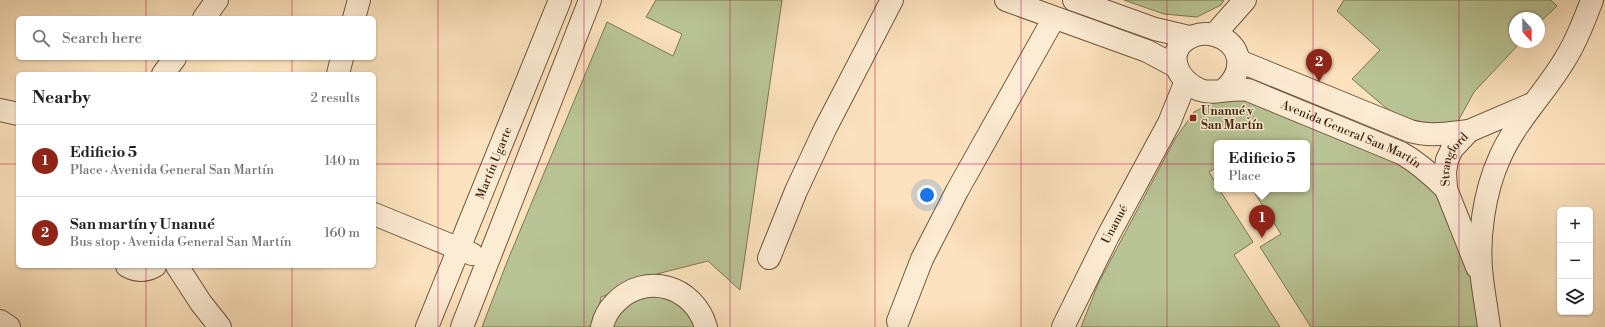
<!DOCTYPE html>
<html lang="en">
<head>
<meta charset="utf-8">
<style>
  body { margin:0; font-family:"Libre Bodoni",serif; background:#f6f6f6; color:#202124 }
  .controls { position:absolute; right:12px; bottom:12px; display:grid; overflow:hidden; border-radius:6px; box-shadow:0 1px 3px #0004 }
  .controls button { width:36px; height:36px; display:grid; place-items:center; padding:0; border:0; border-bottom:1px solid #e0e0e0; background:#fff; color:#202124; font:20px sans-serif }
  .compass { position:absolute; left:1509px; top:12px; width:36px; height:36px; border-radius:50%; background:#fff; box-shadow:0 1px 3px #0004; rotate:159deg }
  .you { position:absolute; left:927px; top:195px; width:14px; height:14px; margin:-10px; border:3px solid #fff; border-radius:50%; background:#1a73e8; box-shadow:0 0 0 6px #1a73e833 }
  .badge { display:grid; place-items:center; width:26px; height:26px; border-radius:50%; background:#8f2418; color:#fff; font-size:13px; font-weight:700 }
  .pin { position:absolute; translate:-50% -33px; filter:drop-shadow(0 1px 2px #0008) }
  .pin::after { content:''; position:absolute; top:21px; width:14px; height:12px; background:inherit; clip-path:polygon(0 0,100% 0,50% 100%) }
  .popup { position:absolute; left:1214px; top:140px; width:96px; height:52px; box-sizing:border-box; display:grid; place-content:center; border-radius:6px; background:#fff; filter:drop-shadow(0 1px 3px #0005); font-size:13px; white-space:nowrap; color:#757577 }
  .popup b { font-size:15px; color:#202124 }
  .popup::after { content:''; position:absolute; left:50%; top:100%; margin-left:-8px; border:8px solid transparent; border-top-color:#fff }
  .list { margin:0; padding:0; list-style:none }
  h2 { display:flex; justify-content:space-between; align-items:center; height:52px; margin:0; padding:0 16px; font-size:17px }
  h2 small { font-size:13px; font-weight:400; color:#757577 }
  .list li { display:grid; grid-template-columns:26px 1fr auto; gap:12px; align-items:center; box-sizing:border-box; height:72px; padding:0 16px; border-top:1px solid #e0e0e0 }
  .list b { display:block; font-size:15px; white-space:nowrap }
  .list p { margin:0; font-size:13px; white-space:nowrap; color:#757577 }
  .list em { font-size:13px; font-style:normal; color:#757577 }
  .icon { flex:none; width:22px; height:22px; fill:none; stroke:currentColor; stroke-width:2; stroke-linecap:round; stroke-linejoin:round }
  .map { position:relative; flex:none; width:1605px; height:327px; overflow:hidden }
  .search { position:absolute; background:#fff; box-shadow:0 1px 3px #0004; left:16px; top:16px; width:360px; height:44px; display:flex; align-items:center; gap:10px; box-sizing:border-box; padding:0 14px; border-radius:6px; color:#757577; font-size:15px }
  .panel { position:absolute; background:#fff; box-shadow:0 1px 3px #0004; left:16px; top:72px; width:360px; height:196px; border-radius:6px }
  .map>svg:first-child { display:block }
  .green { fill:#b9c495; stroke:#7e7654 }
  .lines { fill:none; stroke-linecap:round; stroke-linejoin:round }
  .minor-casing { stroke:#72573d; stroke-width:24 }
  .minor { stroke:#fdecd4; stroke-width:22 }
  .grid { fill:none; stroke:#c2185b; stroke-width:1; stroke-opacity:0.55 }
  .poi-dot { fill:#8f2418; stroke:#fdecd4; stroke-width:1.5 }
  .labels { text-anchor:middle; dominant-baseline:central; stroke-width:3; stroke-linejoin:round; paint-order:stroke }
  .poi-label { font-size:12px; font-weight:bold; fill:#442912; stroke:#fdecd4; text-anchor:start }
  .street-label { font-size:12px; fill:#442912; stroke:#fdecd4 }
</style>
</head>
<body>
<div class="map">
<svg width="1605" height="327" viewBox="0 0 1605 327">
  <rect width="100%" height="100%" fill="#fce2bd"/>
  <filter id="stains"><feTurbulence type="fractalNoise" baseFrequency=".005" numOctaves="4"/><feColorMatrix values="0 0 0 0 .2 0 0 0 0 .09 0 0 0 0 .02 0 0 0 .5 -.17"/></filter>
  <radialGradient id="worn" r=".72"><stop offset=".6" stop-color="#630" stop-opacity="0"/><stop offset="1" stop-color="#630" stop-opacity=".3"/></radialGradient>
  <g class="green">
    <path d="M656 0H782L740 290 708 261 641 278 616 292 601 297 595 327H482L507 262 607 22 673 56 682 34 646 17Z"/>
    <path d="M1124 0H1224L1221 5 1197 17 1164 14Z"/>
    <path d="M1344 0H1551L1557 6 1539 23V18H1515V42H1521L1474 92 1457 123 1451 127 1407 122 1386 108 1352 79 1380 50 1337 11Z"/>
    <path d="M1242 96 1399 158 1431 186 1449 216 1474 281 1480 327H1311L1260 247 1281 234 1252 189H1307V143H1217V167L1209 172 1217 185V189H1219L1253 242 1234 255 1280 327H1081L1098 284 1175 139 1194 112 1215 101Z"/>
    <path d="M667 289 703 327H607L621 301Z"/>
  </g>
  <g class="lines">
    <defs>
      <g id="minor">
        <path d="M1006 0 1147 51 1177 67"/>
        <path d="M1074 0 1155 29 1189 37"/>
        <path d="M204 18 217 0"/>
        <path d="M354 18 359 0"/>
        <path d="M1214 35 1245 0"/>
        <path d="M1239 61 1410 131C1430 137 1449 133 1469 131"/>
        <path d="M163 74 175 58"/>
        <path d="M338 74 342 58"/>
        <path id="s1" d="M1225 89C1245 71 1243 44 1215 35 1195 30 1169 43 1177 67 1180 77 1190 86 1200 90 1214 95 1231 87 1248 90L1401 153C1419 163 1432 175 1446 189"/>
        <path d="M0 110 18 114"/>
        <path d="M374 214 472 254"/>
        <path d="M769 258 796 191 825 129 892 0"/>
        <path d="M127 266C136 271 146 271 155 266"/>
        <path d="M177 266 201 303 220 327"/>
        <path id="s2" d="M1477 267 1446 189 1445 172 1447 160 1452 149 1469 131 1532 104"/>
        <path d="M0 321 9 327"/>
        <path d="M898 321 922 259 957 191 1054 18"/>
        <path id="s3" d="M427 327 560 0"/>
        <path d="M462 327 590 0"/>
        <path d="M602 327C604 318 609 309 615 303 646 271 694 286 706 327"/>
        <path id="s4" d="M1063 327 1108 236 1169 123 1186 81"/>
        <path d="M1489 327C1487 311 1484 295 1482 279 1477 240 1484 192 1500 157 1516 121 1544 94 1564 61 1576 42 1584 21 1592 0"/>
      </g>
    </defs>
    <use href="#minor" class="minor-casing"/>
    <use href="#minor" class="minor"/>
  </g>
  <path class="grid" d="M146 0V18M292 0V18M438 0V327M584 0V327M730 0V327M875 0V327M1021 0V327M1167 0V327M1313 0V327M1459 0V327M146 58V74M292 58V74M0 164H18M374 164H1605M146 266V327M292 266V327"/>
  <rect class="poi-dot" x="1189" y="114" width="8" height="8" rx="2"/>
  <g class="labels">
    <g class="poi-label">
      <text x="1201" y="111">Unanué y<tspan x="1201" dy="14">San Martín</tspan></text>
    </g>
    <g class="street-label">
      <text stroke="none"><textPath href="#s1" startOffset="324">Avenida General San Martín</textPath></text>
      <text stroke="none"><textPath href="#s2" startOffset="116">Strangford</textPath></text>
      <text stroke="none"><textPath href="#s3" startOffset="177">Martín Ugarte</textPath></text>
      <text stroke="none"><textPath href="#s4" startOffset="115">Unanué</textPath></text>
    </g>
  </g>
  <rect width="100%" height="100%" filter="url(#stains)"/>
  <rect width="100%" height="100%" fill="url(#worn)"/>
</svg>
<div class="controls">
<button>+</button>
<button>−</button>
<button><svg class="icon" aria-label="layers" viewBox="0 0 24 24"><path d="M12 4l9 5-9 5-9-5zM3 14l9 5 9-5"/></svg></button>
</div>
<svg class="compass" viewBox="-18 -18 36 36"><path d="M0-13l5 13h-10z" fill="#e53935"/><path d="M0 13l5-13h-10z" fill="#757577"/></svg>
<div class="you"></div>
<div class="pin badge" style="left:1262px;top:238px">1</div>
<div class="popup"><b>Edificio 5</b>Place</div>
<div class="pin badge" style="left:1319px;top:82px">2</div>
<div class="search"><svg class="icon" aria-label="search" viewBox="0 0 24 24"><circle cx="10" cy="10" r="6"/><path d="M15 15l6 6"/></svg>Search here</div>
<section class="panel">
<h2>Nearby<small>2 results</small></h2>
<ul class="list">
<li><span class="badge">1</span><div><b>Edificio 5</b><p>Place · Avenida General San Martín</p></div><em>140 m</em></li>
<li><span class="badge">2</span><div><b>San martín y Unanué</b><p>Bus stop · Avenida General San Martín</p></div><em>160 m</em></li>
</ul>
</section>
</div>
</body>
</html>
